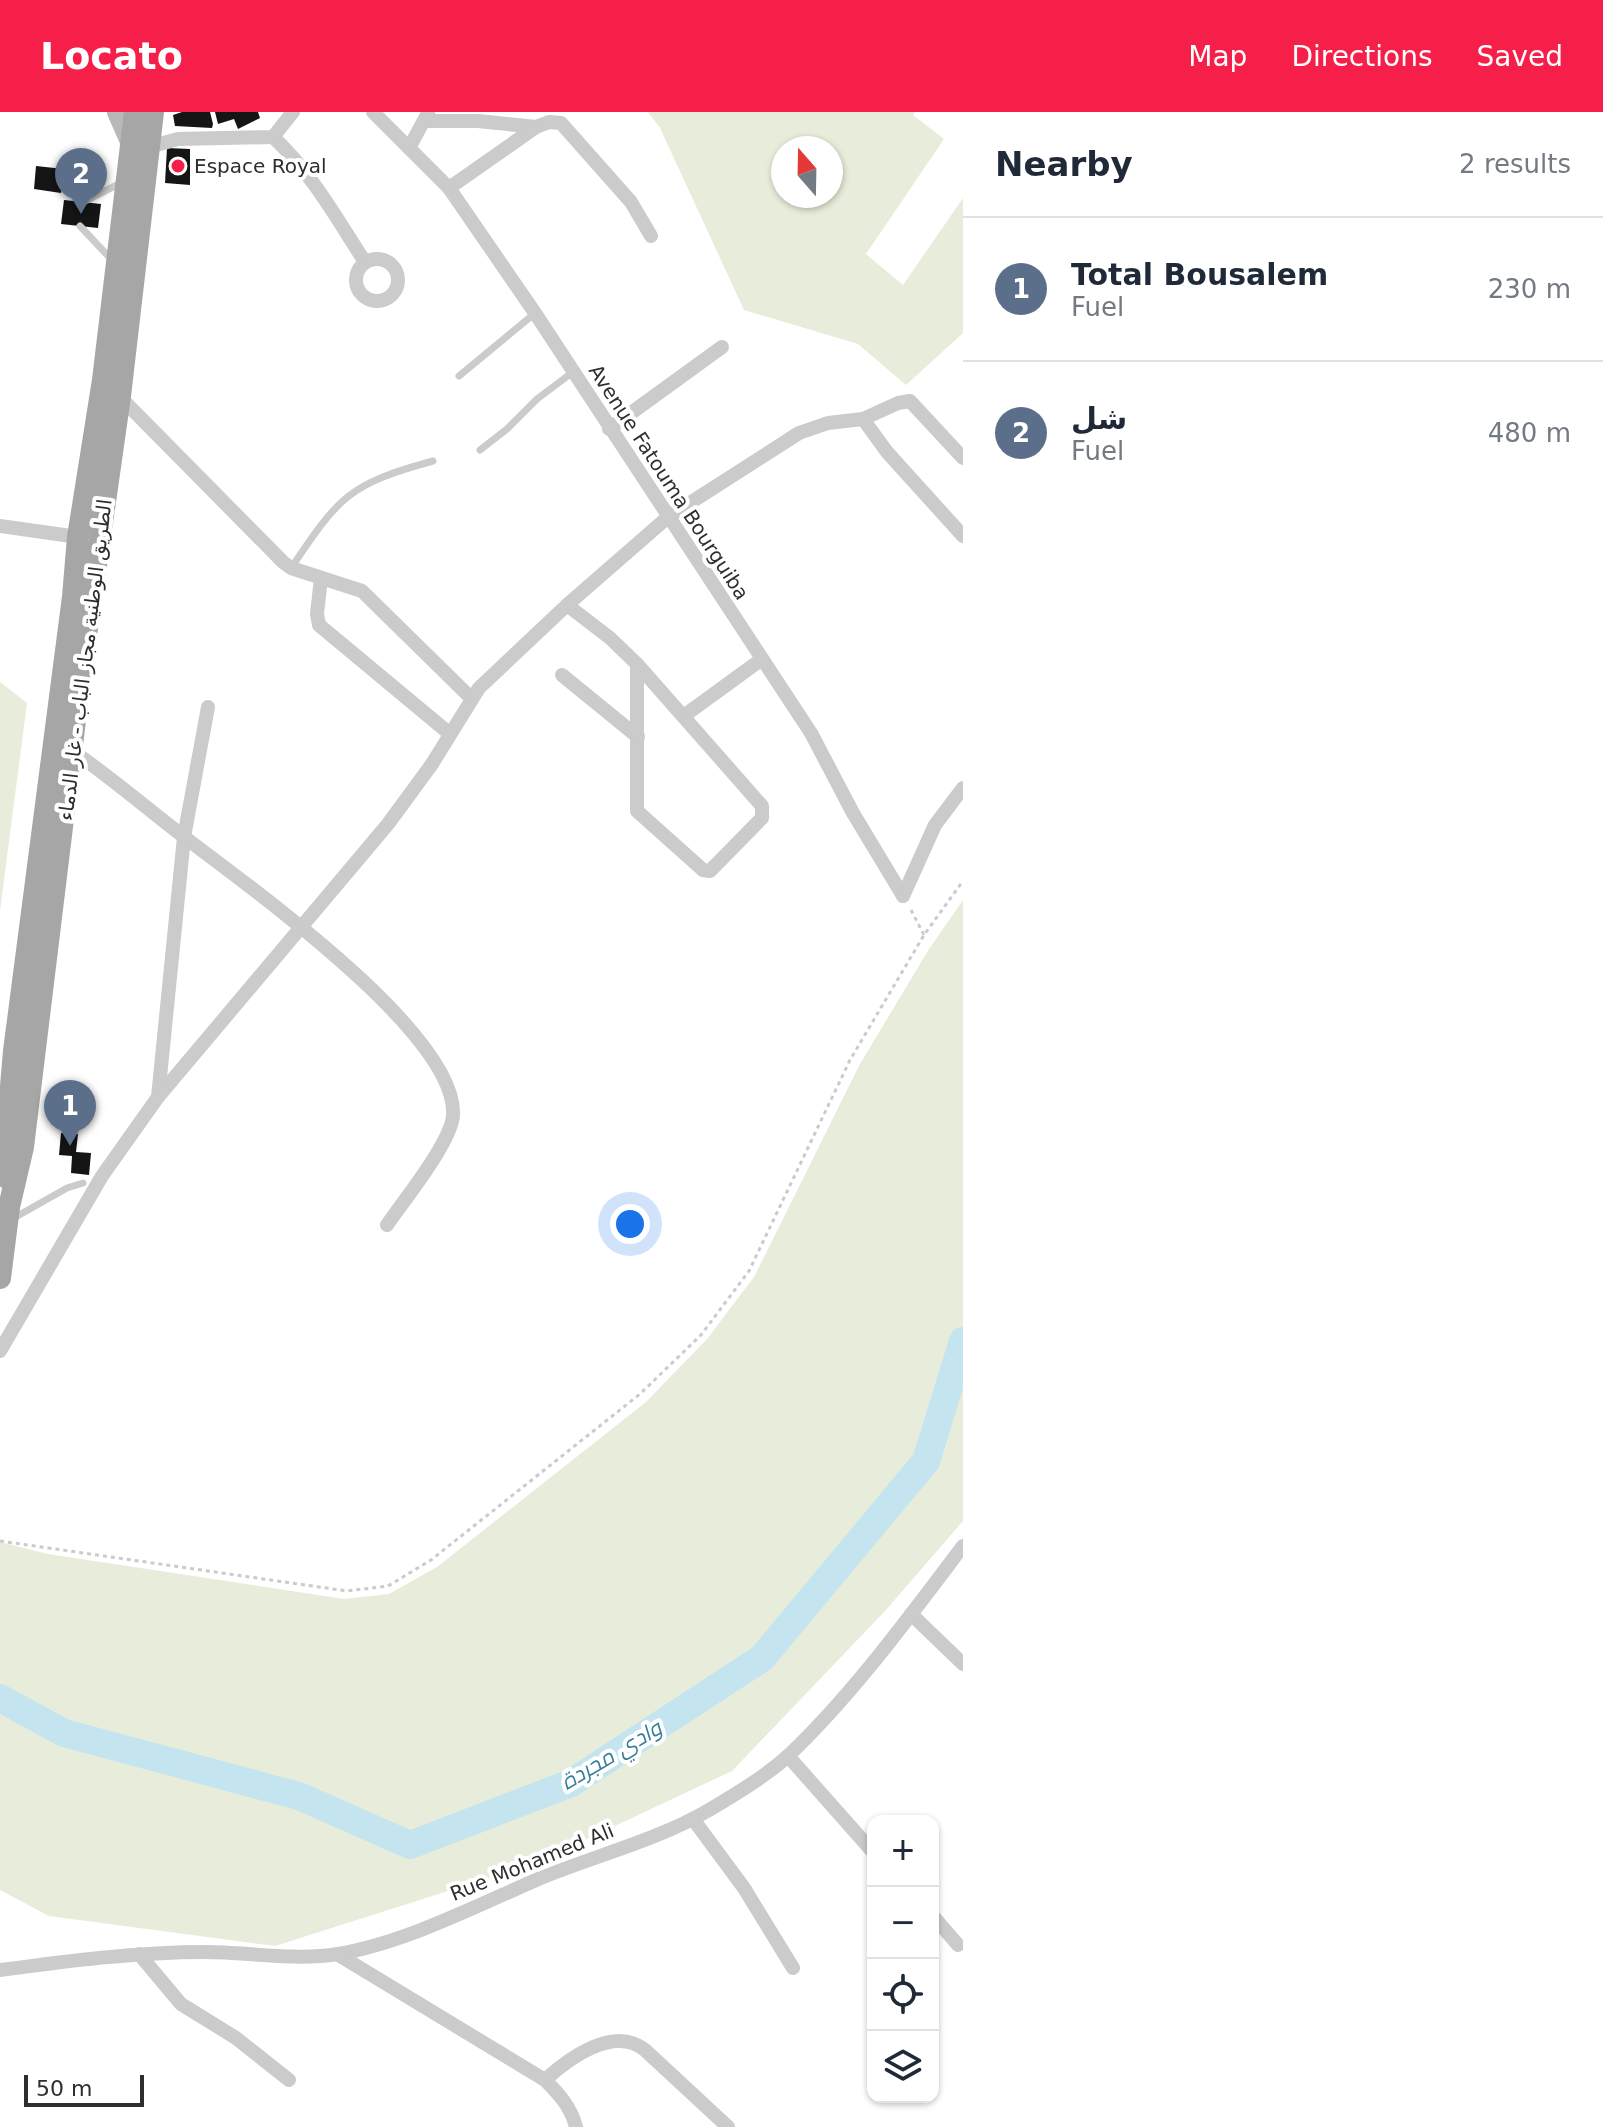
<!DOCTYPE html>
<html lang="en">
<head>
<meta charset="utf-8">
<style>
  body { margin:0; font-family:"DejaVu Sans",Cairo,sans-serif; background:#f2f2f3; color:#1f2937 }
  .controls { position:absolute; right:24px; bottom:24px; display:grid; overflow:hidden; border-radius:16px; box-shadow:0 2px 6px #0004 }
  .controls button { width:72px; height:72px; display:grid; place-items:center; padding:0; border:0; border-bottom:2px solid #e0e1e3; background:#fff; color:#1f2937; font:40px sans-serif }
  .compass { position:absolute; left:771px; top:24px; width:72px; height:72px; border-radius:50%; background:#fff; box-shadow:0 2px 6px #0004; rotate:340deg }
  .scale { position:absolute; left:24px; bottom:20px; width:120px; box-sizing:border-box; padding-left:8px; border:4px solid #2e2e2e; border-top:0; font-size:22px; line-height:28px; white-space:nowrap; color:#2e2e2e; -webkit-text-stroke:6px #fff; paint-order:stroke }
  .you { position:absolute; left:630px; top:1112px; width:28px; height:28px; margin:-20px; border:6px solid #fff; border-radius:50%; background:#1a73e8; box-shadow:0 0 0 12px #1a73e833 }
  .badge { display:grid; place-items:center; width:52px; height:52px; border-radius:50%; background:#f61f4a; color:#fff; font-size:26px; font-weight:700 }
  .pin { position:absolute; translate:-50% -66px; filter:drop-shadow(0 2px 4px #0008) }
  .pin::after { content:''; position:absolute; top:42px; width:28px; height:24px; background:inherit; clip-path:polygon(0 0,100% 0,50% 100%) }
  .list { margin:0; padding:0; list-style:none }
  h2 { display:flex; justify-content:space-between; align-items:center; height:104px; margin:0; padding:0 32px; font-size:34px }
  h2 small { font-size:26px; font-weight:400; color:#747a83 }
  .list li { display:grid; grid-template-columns:52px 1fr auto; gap:24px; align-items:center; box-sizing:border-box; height:144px; padding:0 32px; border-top:2px solid #e0e1e3 }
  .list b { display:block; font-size:30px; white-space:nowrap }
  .list p { margin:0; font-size:26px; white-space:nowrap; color:#747a83 }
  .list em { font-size:26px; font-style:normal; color:#747a83 }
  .icon { flex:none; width:44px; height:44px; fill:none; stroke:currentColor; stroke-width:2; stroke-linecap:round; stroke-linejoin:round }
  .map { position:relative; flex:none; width:963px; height:2015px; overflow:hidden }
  header { display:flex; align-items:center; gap:48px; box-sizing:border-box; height:112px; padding:0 40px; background:#f61f4a; color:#fff }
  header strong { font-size:38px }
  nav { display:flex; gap:44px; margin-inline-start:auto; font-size:28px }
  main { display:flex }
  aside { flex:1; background:#fff }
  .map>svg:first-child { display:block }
  .green { fill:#e7edda; fill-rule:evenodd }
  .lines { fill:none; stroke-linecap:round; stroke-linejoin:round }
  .river { stroke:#c4e4ef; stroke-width:28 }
  .building { fill:#151515 }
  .path { stroke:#cbcbcb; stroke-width:3; stroke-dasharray:4 4; stroke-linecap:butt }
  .lane { stroke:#cbcbcb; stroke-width:7 }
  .street { stroke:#cbcbcb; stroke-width:14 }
  .secondary { stroke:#b8b8b8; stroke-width:20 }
  .primary { stroke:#a6a6a6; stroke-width:22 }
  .poi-dot { fill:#f61f4a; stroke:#fff; stroke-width:3 }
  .labels { text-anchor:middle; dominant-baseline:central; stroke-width:8; stroke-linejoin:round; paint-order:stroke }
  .poi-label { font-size:20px; fill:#2e2e2e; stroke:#fff; text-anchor:start }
  .street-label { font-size:20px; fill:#2e2e2e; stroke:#fff }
  .water-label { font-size:22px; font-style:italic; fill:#347e98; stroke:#fff }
</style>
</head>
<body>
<header>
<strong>Locato</strong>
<nav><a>Map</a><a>Directions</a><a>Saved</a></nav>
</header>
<main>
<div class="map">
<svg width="963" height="2015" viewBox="0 0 963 2015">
  <rect width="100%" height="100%" fill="#fff"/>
  <g class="green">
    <path d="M648 0H915L913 3 944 27 866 142 903 173 963 86V221L906 273 858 232 744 198 660 16ZM831 36V84H783V36Z"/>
    <path d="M0 570 27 591 0 799Z"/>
    <path d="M963 788V1409L885 1499 732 1659 536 1751 275 1834 49 1804 0 1778V1430L48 1442 344 1487 389 1482 437 1455 646 1290 707 1227 754 1165 860 952 929 837Z"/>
  </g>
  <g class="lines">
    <path class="river" d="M0 1586 64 1621 299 1684 410 1733 571 1671 762 1546 926 1349 963 1229"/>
  </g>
  <g class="building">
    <path d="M182 0H210L213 12 212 16 175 14 173 3Z"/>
    <path d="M215 0H258L260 6 238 17 234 7 218 12Z"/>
    <path d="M167 36 190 37V73L165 71Z"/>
    <path d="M36 54 64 57 61 81 34 77Z"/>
    <path d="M64 88 101 92 98 116 61 112Z"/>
    <path d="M61 1021 78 1022 76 1040 91 1041 89 1063 71 1061 72 1044 59 1043Z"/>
  </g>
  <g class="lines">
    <g class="path">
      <path d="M911 798 924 823"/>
      <path d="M0 1429 347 1479 388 1474 431 1448 640 1282 701 1223 749 1159 850 948 924 823 963 769"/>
    </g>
    <g class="lane">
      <path d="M83 90 123 70"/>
      <path d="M80 114 111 147"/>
      <path d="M459 264 534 202"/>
      <path d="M480 338 507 317 537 287 573 260"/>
      <path d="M291 456C339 385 348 372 433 349"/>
      <path d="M12 1107 67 1076 83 1071"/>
    </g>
    <g class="street">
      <path d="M373 0 449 76 535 201 811 621 853 701 903 784"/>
      <path d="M426 9H478L536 15 549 10 561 11 631 90 651 124"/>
      <path d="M273 25C311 60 337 107 365 150"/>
      <path d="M149 35 178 27 273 25 293 0"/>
      <path d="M409 36 428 1"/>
      <path d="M449 76 536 15"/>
      <circle cx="377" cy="168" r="21"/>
      <path d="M116 281 283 450 291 456 362 479 471 586"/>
      <path d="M863 307 887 340 963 424"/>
      <path d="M609 317 722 235"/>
      <path d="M0 414 78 425"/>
      <path d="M321 466 317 502 319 513 450 622"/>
      <path d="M567 493 610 526 637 552 762 694V706L710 759 703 758 637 699V552"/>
      <path d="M562 563 638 625"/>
      <path d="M685 603 762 547"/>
      <path d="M67 635C107 662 145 695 183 724 245 772 459 922 453 1004 450 1032 404 1088 387 1113"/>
      <path d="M903 784 935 713 963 676"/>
      <path d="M158 985 184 725 208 595"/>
      <path d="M0 1239 102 1064 158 985 388 712 432 652 479 576 567 493 668 405 799 321 828 311 863 307 898 291 910 289 963 346"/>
      <path d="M911 1502 963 1552"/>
      <path d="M788 1644 873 1740"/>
      <path d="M693 1707 744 1776 793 1856"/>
      <path d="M933 1804 958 1833"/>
      <path d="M139 1842 181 1892 236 1926 289 1968"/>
      <path d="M337 1842 545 1968C559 1982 571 1995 576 2015"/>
      <path d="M0 1858C68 1849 136 1840 205 1840 249 1840 293 1849 338 1842 404 1831 474 1795 536 1768 593 1744 656 1729 709 1698 736 1682 766 1664 789 1643 853 1582 910 1504 963 1434"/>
      <path d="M545 1968C569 1946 614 1913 645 1938L728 2015"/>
    </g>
    <path class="secondary" d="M117 0 131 32 136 33"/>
    <g class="primary">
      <path d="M7 1066 6 1033 14 939 73 485 78 425 103 268 135 0"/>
      <path d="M0 1166 9 1095 23 1035 81 559 120 284 153 0"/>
    </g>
  </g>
  <circle class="poi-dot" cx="178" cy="54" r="8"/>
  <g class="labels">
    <g class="poi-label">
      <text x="194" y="54">Espace Royal</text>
    </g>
    <g class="street-label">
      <text transform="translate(669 370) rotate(57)">Avenue Fatouma Bourguiba</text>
      <text transform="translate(85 548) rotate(-83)">الطريق الوطنية مجاز الباب - غار الدماء</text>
      <text transform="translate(532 1750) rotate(-22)">Rue Mohamed Ali</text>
    </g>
    <g class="water-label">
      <text transform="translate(611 1643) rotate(-31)">وادي مجردة</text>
    </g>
  </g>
</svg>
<div class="controls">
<button>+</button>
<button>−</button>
<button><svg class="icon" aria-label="locate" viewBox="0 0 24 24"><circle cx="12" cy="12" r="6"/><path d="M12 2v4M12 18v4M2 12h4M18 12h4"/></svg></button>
<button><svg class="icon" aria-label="layers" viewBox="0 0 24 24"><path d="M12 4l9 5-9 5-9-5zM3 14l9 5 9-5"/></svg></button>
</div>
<svg class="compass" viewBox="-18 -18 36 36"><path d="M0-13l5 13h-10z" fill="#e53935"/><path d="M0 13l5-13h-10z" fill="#747a83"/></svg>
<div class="scale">50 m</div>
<div class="you"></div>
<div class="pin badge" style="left:70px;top:1034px;background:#5c6f8a">1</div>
<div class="pin badge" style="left:81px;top:102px;background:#5c6f8a">2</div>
</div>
<aside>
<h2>Nearby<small>2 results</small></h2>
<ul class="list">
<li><span class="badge" style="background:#5c6f8a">1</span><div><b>Total Bousalem</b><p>Fuel</p></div><em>230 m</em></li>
<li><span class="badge" style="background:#5c6f8a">2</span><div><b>شل</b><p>Fuel</p></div><em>480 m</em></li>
</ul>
</aside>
</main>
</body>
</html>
